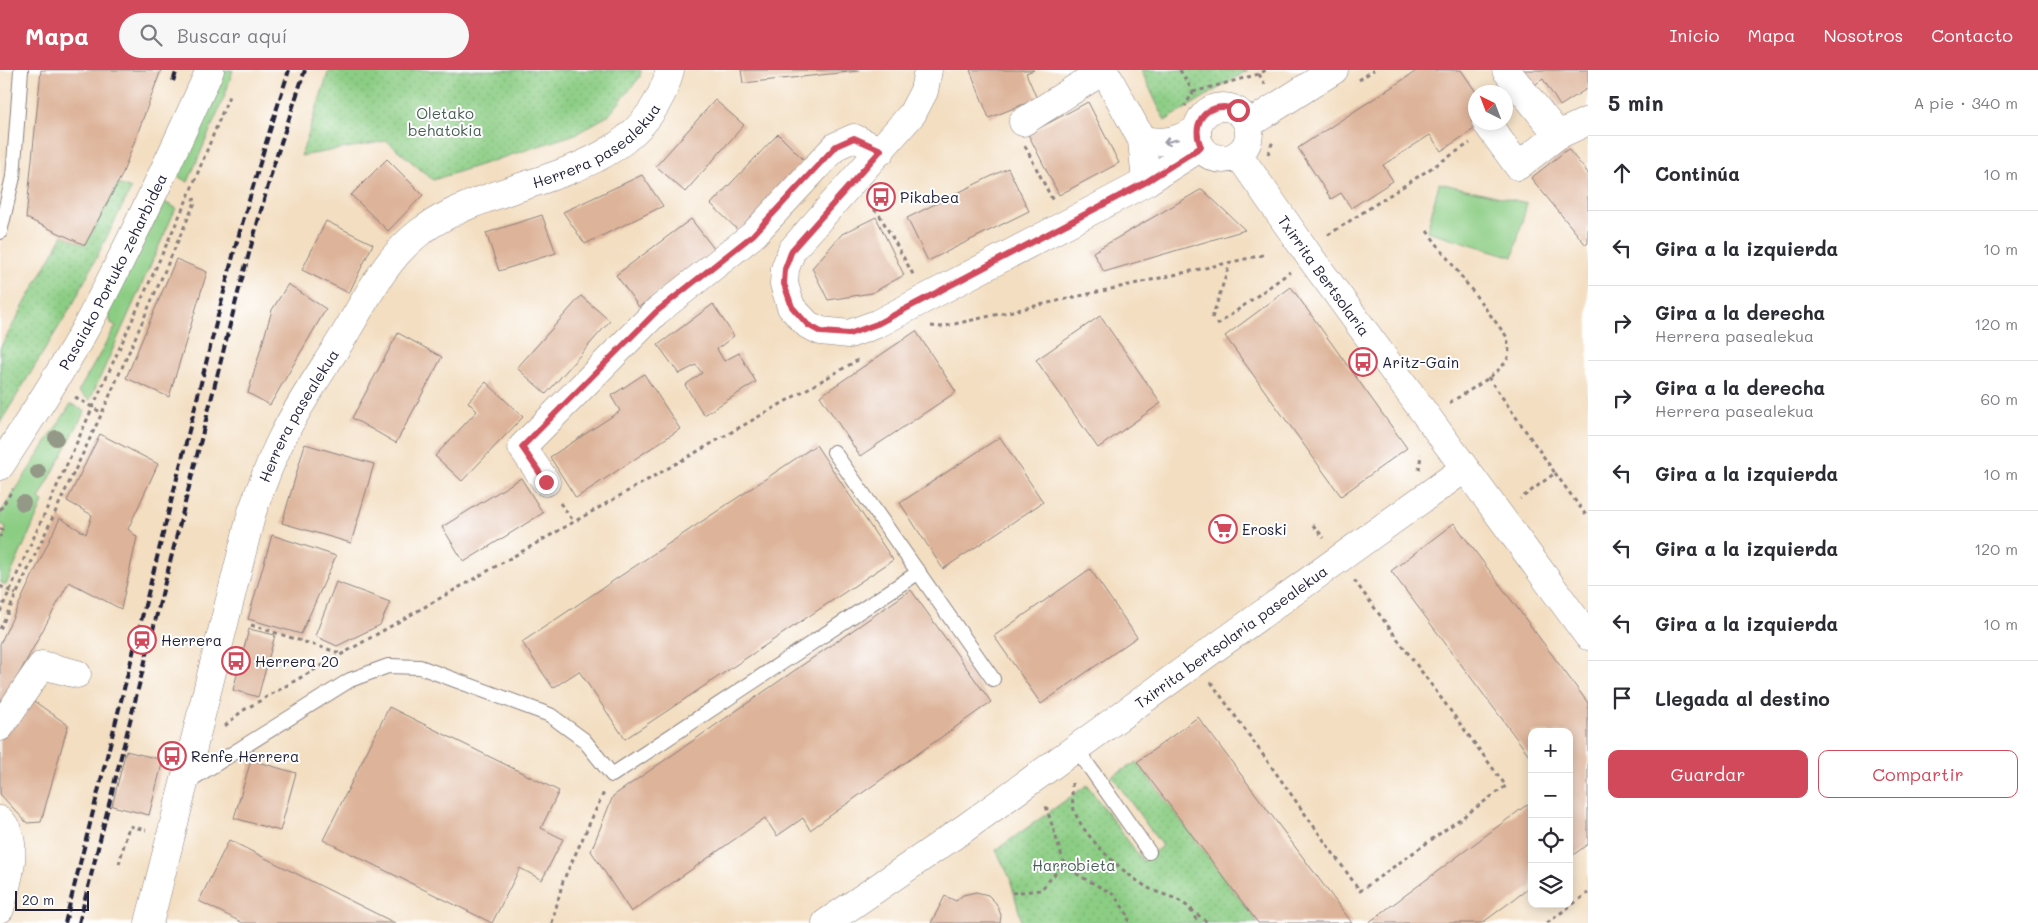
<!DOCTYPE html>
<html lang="es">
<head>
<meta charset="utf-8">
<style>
  body { margin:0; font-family:Mali,sans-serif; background:#f7f7f7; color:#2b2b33 }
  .controls { position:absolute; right:15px; bottom:15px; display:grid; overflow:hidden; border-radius:10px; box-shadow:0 2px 12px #0003 }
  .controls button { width:45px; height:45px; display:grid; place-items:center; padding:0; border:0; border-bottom:1px solid #e1e1e2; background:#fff; color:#2b2b33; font:25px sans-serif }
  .compass { position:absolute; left:1468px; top:15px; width:45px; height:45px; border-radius:50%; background:#fff; box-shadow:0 2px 12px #0003; rotate:318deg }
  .scale { position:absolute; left:15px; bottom:12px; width:74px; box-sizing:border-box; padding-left:5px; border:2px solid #22223b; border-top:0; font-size:14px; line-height:18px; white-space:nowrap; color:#22223b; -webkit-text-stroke:4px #fff; paint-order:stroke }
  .stop { position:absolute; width:15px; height:15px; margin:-11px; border:4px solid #d1495b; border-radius:50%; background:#fff }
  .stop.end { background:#d1495b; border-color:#fff; box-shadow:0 1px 5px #0008 }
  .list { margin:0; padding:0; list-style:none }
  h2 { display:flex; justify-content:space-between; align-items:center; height:65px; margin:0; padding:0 20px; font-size:21px }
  h2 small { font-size:16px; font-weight:400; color:#7c7c81 }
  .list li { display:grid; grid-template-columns:32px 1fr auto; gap:15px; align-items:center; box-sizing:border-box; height:75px; padding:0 20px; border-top:1px solid #e1e1e2 }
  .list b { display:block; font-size:19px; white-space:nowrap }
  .list p { margin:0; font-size:16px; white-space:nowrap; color:#7c7c81 }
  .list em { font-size:16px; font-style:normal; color:#7c7c81 }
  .actions { display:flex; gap:10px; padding:15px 20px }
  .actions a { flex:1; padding:11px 0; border:1px solid #d1495b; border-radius:10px; text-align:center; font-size:18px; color:#d1495b }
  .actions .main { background:#d1495b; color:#fff }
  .icon { flex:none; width:28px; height:28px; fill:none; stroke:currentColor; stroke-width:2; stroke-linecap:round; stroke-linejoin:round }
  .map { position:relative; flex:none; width:1588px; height:853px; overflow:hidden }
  header { display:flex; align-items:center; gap:30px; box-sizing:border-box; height:70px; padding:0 25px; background:#d1495b; color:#fff }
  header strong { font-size:24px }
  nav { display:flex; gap:28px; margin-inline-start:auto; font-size:18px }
  .search { width:350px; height:45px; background:#f7f7f7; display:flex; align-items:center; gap:12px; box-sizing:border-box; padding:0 18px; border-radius:28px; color:#7c7c81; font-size:19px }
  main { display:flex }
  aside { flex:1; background:#fff }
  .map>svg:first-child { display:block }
  .green { fill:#8ccd84; stroke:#577860 }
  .park { fill:url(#park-dots); stroke:#577860 }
  .building { fill:#ddb399 }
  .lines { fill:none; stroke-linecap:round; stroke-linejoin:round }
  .lane-casing { stroke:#8a807e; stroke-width:16 }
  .street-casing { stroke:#8a807e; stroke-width:29 }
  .secondary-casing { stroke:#8a807e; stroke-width:29 }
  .path { stroke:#8a807e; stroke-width:3; stroke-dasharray:4 4; stroke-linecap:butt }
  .lane { stroke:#fff; stroke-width:14 }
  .street { stroke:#fff; stroke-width:28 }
  .secondary { stroke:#fff; stroke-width:28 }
  .rail { stroke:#22223b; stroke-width:4; stroke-dasharray:8 4; stroke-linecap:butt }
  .tree { fill:#949886 }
  .oneway { stroke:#9c9ca7 }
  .route { stroke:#d1495b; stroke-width:6 }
  .labels { text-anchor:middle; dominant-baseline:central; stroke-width:4; stroke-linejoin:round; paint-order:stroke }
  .park-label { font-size:15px; fill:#475e55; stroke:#fff }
  .street-label { font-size:15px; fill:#22223b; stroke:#fff }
  .poi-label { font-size:15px; fill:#22223b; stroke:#fff; text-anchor:start }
</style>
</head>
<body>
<header>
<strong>Mapa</strong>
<div class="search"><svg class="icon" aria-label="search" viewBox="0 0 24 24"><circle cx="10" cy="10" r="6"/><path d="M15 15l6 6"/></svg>Buscar aquí</div>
<nav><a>Inicio</a><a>Mapa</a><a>Nosotros</a><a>Contacto</a></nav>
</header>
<main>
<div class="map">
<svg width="1588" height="853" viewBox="0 0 1588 853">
  <defs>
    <pattern id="park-dots" width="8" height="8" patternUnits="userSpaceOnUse" patternTransform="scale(1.25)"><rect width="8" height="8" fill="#8ccd84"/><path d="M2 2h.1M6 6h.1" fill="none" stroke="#78b073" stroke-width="1.8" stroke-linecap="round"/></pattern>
  </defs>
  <rect width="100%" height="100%" fill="#fff"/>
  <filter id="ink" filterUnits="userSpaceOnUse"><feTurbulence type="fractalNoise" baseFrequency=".02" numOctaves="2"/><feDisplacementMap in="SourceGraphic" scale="10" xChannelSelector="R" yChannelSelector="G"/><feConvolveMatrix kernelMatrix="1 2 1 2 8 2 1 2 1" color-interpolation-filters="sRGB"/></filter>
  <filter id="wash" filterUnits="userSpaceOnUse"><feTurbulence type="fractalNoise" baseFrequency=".0096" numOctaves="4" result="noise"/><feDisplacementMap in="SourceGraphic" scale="20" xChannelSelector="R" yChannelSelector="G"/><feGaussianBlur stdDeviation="1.12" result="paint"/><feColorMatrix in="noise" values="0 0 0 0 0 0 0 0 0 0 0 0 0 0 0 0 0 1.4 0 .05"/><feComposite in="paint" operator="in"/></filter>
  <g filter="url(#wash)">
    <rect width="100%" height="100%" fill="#f3dec1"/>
    <g class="green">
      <path d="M225 0H233L225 25 188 112 177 106Z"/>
      <path d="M1439 113 1527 133 1513 187 1427 161Z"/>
      <path d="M164 132 176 138 90 330 78 322 116 256 111 253 108 242Z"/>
      <path d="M71 334 85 341 39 429 43 432 6 515 0 512V477L6 458 0 453V444Z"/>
    </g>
    <g class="park">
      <path d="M329 0H641L640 7 609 45 576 64 433 110 387 71 301 86Z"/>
      <path d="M1141 0H1248L1165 51Z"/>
      <path d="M118 114 131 119 74 232 0 353V278L63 165 85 175Z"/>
      <path d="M1137 692 1258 853H1022L1010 808 996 780 1087 715 1143 791 1162 776 1112 706Z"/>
    </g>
    <g id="blocks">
      <g class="building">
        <path d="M41 0H161L122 105 85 175 26 148Z"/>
        <path d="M741 0H859V1L743 13Z"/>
        <path d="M970 0H1034L1026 3 1037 29 989 48Z"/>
        <path d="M1418 0H1461L1476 22V37L1469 41 1479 56 1441 81 1430 65 1383 95 1393 111 1351 138 1341 123 1331 129 1298 78Z"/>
        <path d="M1518 0H1588V18L1560 36 1543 9 1530 18Z"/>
        <path d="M715 30 744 55 685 122 656 96Z"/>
        <path d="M1088 32 1119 93 1059 125 1028 64Z"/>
        <path d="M778 64 811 97 744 166 711 134Z"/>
        <path d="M1568 79 1588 103V173L1586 175 1531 108Z"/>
        <path d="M387 89 423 125 388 161 351 125Z"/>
        <path d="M1008 98 1029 141 928 191 907 148Z"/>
        <path d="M642 105 663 136 585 174 563 142Z"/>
        <path d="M1202 119 1245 160 1104 202 1093 182Z"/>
        <path d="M542 145 556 183 499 201 486 163Z"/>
        <path d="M876 147 904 205 872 223 828 230 812 198 842 164Z"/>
        <path d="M691 149 715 180 639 237 616 205Z"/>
        <path d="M326 151 373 174 349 223 302 200Z"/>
        <path d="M176 189 207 202 169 327 126 308Z"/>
        <path d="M288 214 326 239 270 335 248 323 272 240Z"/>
        <path d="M1291 217 1407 378 1341 426 1225 266Z"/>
        <path d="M581 226 610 251 546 324 517 298Z"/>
        <path d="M713 234 734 266 717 279 724 291 739 283 756 312 704 345 685 315 702 303 696 295 679 304 658 275Z"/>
        <path d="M1100 246 1161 333 1098 378 1036 290Z"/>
        <path d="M916 261 956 322 860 386 820 326Z"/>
        <path d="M398 263 442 287 396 373 352 348Z"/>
        <path d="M644 304 680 359 576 428 550 387 620 341 611 326Z"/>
        <path d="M486 312 523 347 462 411 435 386 477 341 468 332Z"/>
        <path d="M100 364 158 394 128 459 137 467 121 539 69 512 0 639V574L60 448 86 464 92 445 67 431Z"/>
        <path d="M1000 367 1043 432 943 499 900 433Z"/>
        <path d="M305 374 374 394 351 473 282 453Z"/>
        <path d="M816 375 893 490 625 669 579 601 553 618 522 572Z"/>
        <path d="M521 408 543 443 464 492 442 457Z"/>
        <path d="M1454 453 1588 633V774L1569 788V662H1532V689L1391 501Z"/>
        <path d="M272 465 336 486 301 564 248 549Z"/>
        <path d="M1090 499 1137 567 1041 634 994 566Z"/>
        <path d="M336 512 390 532 380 555 337 576 315 566Z"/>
        <path d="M911 520 991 632 810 760 803 748 777 766 765 748 631 842 591 781 613 726Z"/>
        <path d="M249 559 275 565 258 627 233 620Z"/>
        <path d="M28 627 68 655 41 752 27 753 0 724V667Z"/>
        <path d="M389 637 559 721 541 758 563 769 542 810 520 798 492 853 323 770Z"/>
        <path d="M1198 647 1352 853H1258L1137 692Z"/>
        <path d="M126 681 163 690 149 745 112 736Z"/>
        <path d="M251 690 296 703 280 761 234 748Z"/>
        <path d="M1532 731V816L1482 853H1368Z"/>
        <path d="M229 770 395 853H243L199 831Z"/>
        <path d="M976 822 988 825 996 833 1001 845 1000 853H931L945 826 956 831 963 825Z"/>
      </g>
    </g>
  </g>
  <g filter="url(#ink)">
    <use href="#blocks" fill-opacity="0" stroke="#8a807e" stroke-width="1"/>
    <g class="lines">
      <defs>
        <g id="lane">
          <path d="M0 162 13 107 21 0"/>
          <path d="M834 382 993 609"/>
          <path d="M1076 678 1149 782"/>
          <path d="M187 712 350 610 388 596 420 597 550 645 584 670 612 705 919 502"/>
        </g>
        <g id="street">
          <path d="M1104 0 1142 70 1146 112"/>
          <path d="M1506 0 1558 65"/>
          <path d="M1023 52 1104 0"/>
          <path d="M1486 52 1518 96 1558 65 1588 51"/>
          <path d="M1142 70C1166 74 1176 71 1197 60"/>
          <path d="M546 412 522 377 656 242 753 165 836 76 854 68 881 81"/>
          <path d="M0 657 42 595 77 604"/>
          <path id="s1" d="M826 853 965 758 1464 399"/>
        </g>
        <g id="secondary">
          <path d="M928 0 924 21 912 44 792 180 785 199 784 214 791 237 808 255 821 261 849 264 877 254 1146 112 1201 77"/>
          <circle cx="1223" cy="63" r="26"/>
          <path d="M1249 54 1334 0"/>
          <path id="s2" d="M1238 84 1310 187 1588 566"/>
          <path id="s3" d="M0 396C31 348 63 300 90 250 133 168 172 85 210 0"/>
          <path d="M0 750C22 772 7 812 0 839"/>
          <path id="s4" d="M149 853 252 442C261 417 270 392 282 368 300 331 325 297 346 262 367 227 387 187 420 162 499 102 640 117 670 0"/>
        </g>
      </defs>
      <use href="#lane" class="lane-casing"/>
      <use href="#street" class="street-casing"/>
      <use href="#secondary" class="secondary-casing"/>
      <g class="path">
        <path d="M1180 0 1193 22 1185 36"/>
        <path d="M1259 4 1265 15"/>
        <path d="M1359 10 1374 0"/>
        <path d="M1193 22 1259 4 1266 0"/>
        <path d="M1025 76 1054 133"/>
        <path d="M1268 84 1273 71"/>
        <path d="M868 134 879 144 914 206"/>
        <path d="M1427 161 1507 267C1508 273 1510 280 1508 287 1504 302 1463 324 1449 333"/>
        <path d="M1328 165 1470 73"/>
        <path d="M1212 248 1230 193"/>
        <path d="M1217 255 1290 202"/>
        <path d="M931 256 941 257 1263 185"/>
        <path d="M1488 307 1555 403 1520 429"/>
        <path d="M75 327 102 343"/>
        <path d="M1419 400 1421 384"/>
        <path d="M1555 403 1588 448"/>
        <path d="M560 433 574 452"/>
        <path d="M0 440 13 419"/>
        <path d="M1313 455 1324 468"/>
        <path d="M0 458 2 460 0 467"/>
        <path d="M0 516 16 524"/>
        <path d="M0 542 188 127 229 26"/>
        <path d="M251 555 343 584"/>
        <path d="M0 559 102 343 196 130 188 127"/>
        <path d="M1211 612 1360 821 1506 716 1354 510"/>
        <path d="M225 656 242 641 858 290"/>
        <path d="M1072 713C1072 722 1072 732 1074 740 1083 767 1125 805 1150 819 1162 825 1178 827 1188 837 1192 841 1195 848 1198 853"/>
        <path d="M1064 793 1075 803 1114 825 1130 848 1125 853"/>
        <path d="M119 794 129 756 146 760"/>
        <path d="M1012 823 1041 820 1064 793 1045 733"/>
        <path d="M1191 839 1208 853"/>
        <path d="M552 853 563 811 604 722"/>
        <path d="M1547 853 1588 823"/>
      </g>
      <use href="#lane" class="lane"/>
      <use href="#street" class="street"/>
      <use href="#secondary" class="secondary"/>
      <g class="rail">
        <path d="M173 11 177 0"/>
        <path d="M65 853 235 178 265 76 289 0"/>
        <path d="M79 853 238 223 274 94 305 0"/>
      </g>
    </g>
    <g class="tree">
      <circle cx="56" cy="368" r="8"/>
      <circle cx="38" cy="402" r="8"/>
      <circle cx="23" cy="433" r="8"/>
    </g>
    <defs><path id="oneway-shaft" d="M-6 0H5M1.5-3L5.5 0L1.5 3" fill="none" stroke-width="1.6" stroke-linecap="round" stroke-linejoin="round" transform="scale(1.25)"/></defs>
    <use class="oneway" href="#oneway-shaft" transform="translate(1171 71) rotate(167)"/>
  </g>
  <g class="lines" filter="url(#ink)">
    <path class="route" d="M546 412 522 377 656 242 753 165 836 76 854 68 881 80 792 180 785 199 784 214 792 237 808 255 821 262 849 264 877 254 1146 112 1201 77C1189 50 1210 29 1238 40"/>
  </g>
  <defs>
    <symbol id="bus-ring" viewBox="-11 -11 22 22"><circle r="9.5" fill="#fff" stroke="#d1495b" stroke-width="1.5"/><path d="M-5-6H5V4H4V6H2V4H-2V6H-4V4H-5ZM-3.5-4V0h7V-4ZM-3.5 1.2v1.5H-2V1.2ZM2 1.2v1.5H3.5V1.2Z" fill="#d1495b"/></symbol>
    <symbol id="supermarket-ring" viewBox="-11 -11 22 22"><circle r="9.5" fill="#fff" stroke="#d1495b" stroke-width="1.5"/><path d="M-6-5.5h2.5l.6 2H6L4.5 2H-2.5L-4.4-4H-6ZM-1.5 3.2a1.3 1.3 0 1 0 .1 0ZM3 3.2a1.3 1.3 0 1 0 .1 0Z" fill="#d1495b"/></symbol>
    <symbol id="station-ring" viewBox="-11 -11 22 22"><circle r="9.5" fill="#fff" stroke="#d1495b" stroke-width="1.5"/><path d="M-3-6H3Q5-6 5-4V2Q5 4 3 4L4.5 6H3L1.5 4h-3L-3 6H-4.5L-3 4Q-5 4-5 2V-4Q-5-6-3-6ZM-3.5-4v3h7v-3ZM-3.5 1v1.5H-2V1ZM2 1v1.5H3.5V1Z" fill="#d1495b"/></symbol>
  </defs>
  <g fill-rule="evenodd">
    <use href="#bus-ring" x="865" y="111" width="32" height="32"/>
    <use href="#bus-ring" x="1347" y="276" width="32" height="32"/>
    <use href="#supermarket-ring" x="1207" y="443" width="32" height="32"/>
    <use href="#station-ring" x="126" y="554" width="32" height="32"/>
    <use href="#bus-ring" x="220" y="575" width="32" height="32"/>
    <use href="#bus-ring" x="156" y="670" width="32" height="32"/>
  </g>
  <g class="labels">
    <g class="park-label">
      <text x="445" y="43">Oletako<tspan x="445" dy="17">behatokia</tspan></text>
      <text x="1074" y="795">Harrobieta</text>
    </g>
    <g class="street-label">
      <text stroke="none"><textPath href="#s4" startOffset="951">Herrera pasealekua</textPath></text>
      <text stroke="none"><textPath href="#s3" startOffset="225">Pasaiako Portuko zeharbidea</textPath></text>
      <text stroke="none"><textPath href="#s2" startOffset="149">Txirrita Bertsolaria</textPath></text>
      <text stroke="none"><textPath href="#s4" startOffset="531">Herrera pasealekua</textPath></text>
      <text stroke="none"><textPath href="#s1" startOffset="496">Txirrita bertsolaria pasealekua</textPath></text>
    </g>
    <g class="poi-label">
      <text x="900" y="127">Pikabea</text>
      <text x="1382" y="292">Aritz-Gain</text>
      <text x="1242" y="459">Eroski</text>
      <text x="161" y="570">Herrera</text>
      <text x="255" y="591">Herrera 20</text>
      <text x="191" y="686">Renfe Herrera</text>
    </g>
  </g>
</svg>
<div class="controls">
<button>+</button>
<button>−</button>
<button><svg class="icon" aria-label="locate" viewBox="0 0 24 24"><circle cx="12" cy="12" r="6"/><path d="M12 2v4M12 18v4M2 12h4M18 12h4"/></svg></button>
<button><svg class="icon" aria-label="layers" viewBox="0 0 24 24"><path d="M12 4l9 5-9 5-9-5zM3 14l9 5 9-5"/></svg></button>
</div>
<svg class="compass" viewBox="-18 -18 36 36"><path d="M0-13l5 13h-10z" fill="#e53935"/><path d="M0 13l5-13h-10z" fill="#7c7c81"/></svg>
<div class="scale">20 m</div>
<div class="stop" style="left:1238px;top:40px"></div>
<div class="stop end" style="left:546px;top:412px"></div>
</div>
<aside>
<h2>5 min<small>A pie · 340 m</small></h2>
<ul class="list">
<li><svg class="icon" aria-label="ahead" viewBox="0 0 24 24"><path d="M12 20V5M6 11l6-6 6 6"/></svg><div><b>Continúa</b></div><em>10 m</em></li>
<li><svg class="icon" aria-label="left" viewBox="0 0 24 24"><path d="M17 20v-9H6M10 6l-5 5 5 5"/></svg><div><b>Gira a la izquierda</b></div><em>10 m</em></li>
<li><svg class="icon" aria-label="right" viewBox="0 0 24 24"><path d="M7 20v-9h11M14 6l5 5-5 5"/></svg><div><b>Gira a la derecha</b><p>Herrera pasealekua</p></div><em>120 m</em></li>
<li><svg class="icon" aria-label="right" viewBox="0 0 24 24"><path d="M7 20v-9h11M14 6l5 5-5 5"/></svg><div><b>Gira a la derecha</b><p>Herrera pasealekua</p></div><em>60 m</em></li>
<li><svg class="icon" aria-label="left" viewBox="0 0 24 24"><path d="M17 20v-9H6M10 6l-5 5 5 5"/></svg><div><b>Gira a la izquierda</b></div><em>10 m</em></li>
<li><svg class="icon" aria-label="left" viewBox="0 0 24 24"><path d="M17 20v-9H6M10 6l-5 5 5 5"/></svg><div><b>Gira a la izquierda</b></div><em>120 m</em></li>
<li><svg class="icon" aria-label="left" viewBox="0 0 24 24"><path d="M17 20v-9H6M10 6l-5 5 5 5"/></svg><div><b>Gira a la izquierda</b></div><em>10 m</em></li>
<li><svg class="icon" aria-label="arrive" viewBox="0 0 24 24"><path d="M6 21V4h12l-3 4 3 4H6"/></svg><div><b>Llegada al destino</b></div></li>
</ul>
<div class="actions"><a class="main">Guardar</a><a>Compartir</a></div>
</aside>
</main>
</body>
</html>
